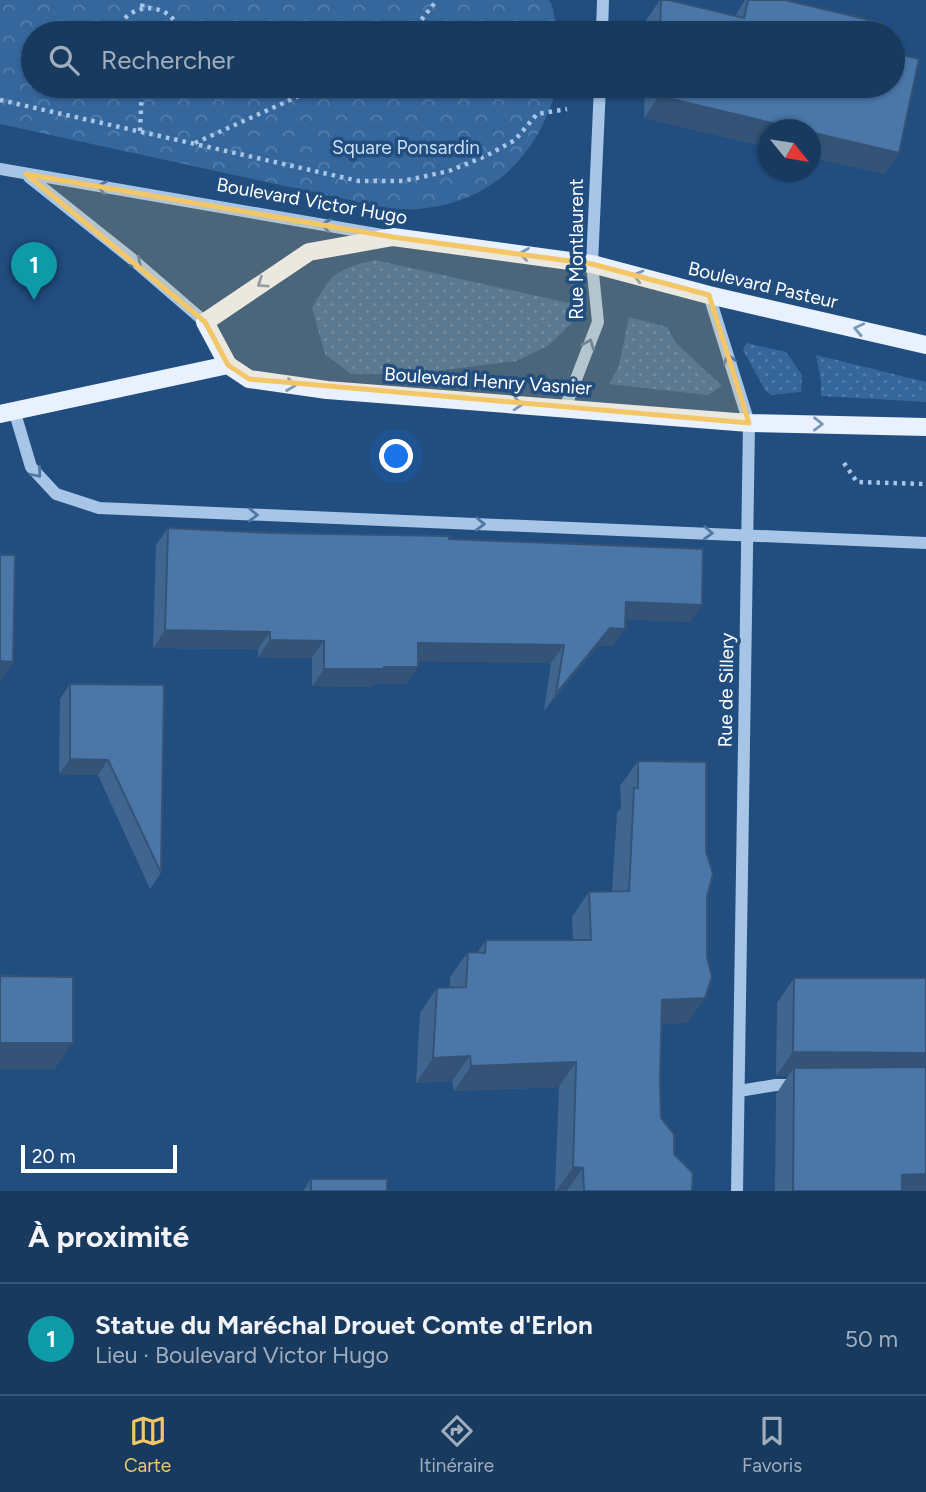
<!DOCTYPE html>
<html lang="fr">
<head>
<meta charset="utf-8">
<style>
  body { margin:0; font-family:Figtree,sans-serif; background:#224165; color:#f1f3f6 }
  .compass { position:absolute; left:758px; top:119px; width:63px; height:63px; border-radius:50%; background:#193a5f; box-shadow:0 2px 5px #0004; rotate:120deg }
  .scale { position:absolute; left:21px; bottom:18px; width:156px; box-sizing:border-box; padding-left:7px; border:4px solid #fff; border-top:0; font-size:19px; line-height:24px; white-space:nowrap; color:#fff; -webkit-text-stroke:5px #214d7f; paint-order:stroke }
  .you { position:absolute; left:397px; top:457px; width:24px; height:24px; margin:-18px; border:5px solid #fff; border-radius:50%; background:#1a73e8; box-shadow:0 0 0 10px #1a73e833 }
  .badge { display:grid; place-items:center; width:46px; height:46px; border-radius:50%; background:#f3c768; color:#fff; font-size:23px; font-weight:700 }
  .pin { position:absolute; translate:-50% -58px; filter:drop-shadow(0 2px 4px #0008) }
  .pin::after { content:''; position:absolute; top:37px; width:24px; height:21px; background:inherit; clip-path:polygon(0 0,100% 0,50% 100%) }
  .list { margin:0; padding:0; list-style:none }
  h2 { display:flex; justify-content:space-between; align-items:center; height:91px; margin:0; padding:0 28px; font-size:30px }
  h2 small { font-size:23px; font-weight:400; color:#9fadbd }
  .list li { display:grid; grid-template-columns:46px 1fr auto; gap:21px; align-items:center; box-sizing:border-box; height:112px; padding:0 28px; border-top:2px solid #375474 }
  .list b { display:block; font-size:26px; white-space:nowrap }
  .list p { margin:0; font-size:23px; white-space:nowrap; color:#9fadbd }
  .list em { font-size:23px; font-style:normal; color:#9fadbd }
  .icon { flex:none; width:38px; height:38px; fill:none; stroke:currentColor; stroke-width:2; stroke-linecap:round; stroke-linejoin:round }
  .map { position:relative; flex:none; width:926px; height:1191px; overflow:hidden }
  .search { position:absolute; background:#193a5f; box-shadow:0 2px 5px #0004; left:21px; right:21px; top:21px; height:77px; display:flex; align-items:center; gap:18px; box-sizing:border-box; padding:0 24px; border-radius:38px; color:#9fadbd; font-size:26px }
  .sheet { height:203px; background:#193a5f }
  nav { display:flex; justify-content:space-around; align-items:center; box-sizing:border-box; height:98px; border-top:2px solid #375474; background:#193a5f; font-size:19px; color:#9fadbd }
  nav a { display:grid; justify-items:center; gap:4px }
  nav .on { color:#f3c768 }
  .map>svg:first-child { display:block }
  .grass { fill:url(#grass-dots) }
  .forest { fill:url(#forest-crowns) }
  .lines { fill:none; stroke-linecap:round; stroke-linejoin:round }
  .path { stroke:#a6c5e7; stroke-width:4.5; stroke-dasharray:3.5 5; stroke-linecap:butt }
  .minor { stroke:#a6c5e7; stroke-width:12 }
  .major { stroke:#e8f1fd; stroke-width:18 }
  .wall { fill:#406690 }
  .shaded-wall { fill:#345376 }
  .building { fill:#4a77a8; stroke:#345376; stroke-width:2 }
  .oneway { stroke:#5077a3 }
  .oneway2 { stroke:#7b97b8 }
  .marked { fill:#f3c768; fill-opacity:0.2; stroke:#f3c768; stroke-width:5; stroke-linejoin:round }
  .labels { text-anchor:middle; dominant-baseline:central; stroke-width:7; stroke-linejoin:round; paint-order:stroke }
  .park-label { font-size:19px; fill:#cadff5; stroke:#214d7f }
  .street-label { font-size:19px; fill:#fff; stroke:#214d7f }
</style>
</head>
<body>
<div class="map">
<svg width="926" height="1191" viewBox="0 0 926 1191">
  <defs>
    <pattern id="grass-dots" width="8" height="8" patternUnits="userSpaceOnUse" patternTransform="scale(1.75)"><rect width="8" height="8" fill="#35679d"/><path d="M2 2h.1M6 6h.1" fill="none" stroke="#537eac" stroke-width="1.8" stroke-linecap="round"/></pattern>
    <pattern id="forest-crowns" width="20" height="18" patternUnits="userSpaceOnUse" patternTransform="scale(1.75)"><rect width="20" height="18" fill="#35679d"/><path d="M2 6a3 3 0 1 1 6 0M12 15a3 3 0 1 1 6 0" fill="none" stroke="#537eac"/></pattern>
  </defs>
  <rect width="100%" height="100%" fill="#214d7f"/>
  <g class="grass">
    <path d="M375 260 573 304 575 318 570 325 548 346 516 361 411 374H351L325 354 312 308C332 273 336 269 375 260Z"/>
    <path d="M629 317 667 327 676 343 722 386 708 395 609 384 619 366Z"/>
    <path d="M746 343 786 352 802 375 801 392 771 395 765 390 743 350Z"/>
    <path d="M816 355 926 382V402L821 396V382Z"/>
  </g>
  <path class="forest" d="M0 0H549L552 5 558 33H33V86H557C539 155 492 203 418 209 408 210 396 208 386 208L0 124Z"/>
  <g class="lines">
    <g class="path">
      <path d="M142 7 143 0"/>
      <path d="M117 33C126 0 172 0 180 33"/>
      <path d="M411 33 437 0"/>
      <path d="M0 100 359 181H403L449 171 486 156 515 140 537 114 567 109"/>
      <path d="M140 131 142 86"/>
      <path d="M195 143 321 86"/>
      <path d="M844 463 857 482 926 484"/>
    </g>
    <g class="minor">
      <path d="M602 33 603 0"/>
      <path d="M0 169 382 235"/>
      <path d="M29 177 132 259 205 322"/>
      <path d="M709 295 749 423 737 1191"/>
      <path d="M565 408 598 322 592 264 600 86"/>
      <path d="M14 410 31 467 56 494 99 508 926 543"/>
      <path d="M739 1091 776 1085H798"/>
    </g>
    <g class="major">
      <path d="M926 345 709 295 592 264 393 237 309 252 205 322 228 365 249 379 327 390 749 423 926 427"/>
      <path d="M0 414 228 365"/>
    </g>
  </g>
  <g class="wall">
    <path d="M660 0H669L735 16 745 0H785L879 33H646V20Z"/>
    <path d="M645 86H893L899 153 884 174 644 118Z"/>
    <path d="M168 528 449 539 690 622 625 619 613 646H598L544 711 551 663 418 661 406 684H374L372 687 312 686V658L258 657V649L153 648 156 545Z"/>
    <path d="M70 684 164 685 161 873 150 889 98 775 59 774 60 699Z"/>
    <path d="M638 761 707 897 705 998 687 1023 662 1024 660 1080 661 1118 674 1154 692 1191H555L559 1087 454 1091 452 1081 416 1083 420 1013 437 988H450V977L468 952 477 953 486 940H573L572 917 589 892 612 891 617 813 621 808 620 786Z"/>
    <path d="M794 978 926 1191H775L776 1094 788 1076H776L777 1003Z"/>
    <path d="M311 1179 387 1191H303Z"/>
  </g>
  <g class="shaded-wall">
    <path d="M659 96 801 130H768V147L644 118Z"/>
    <path d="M810 132 899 153 884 174 810 157Z"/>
    <path d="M626 602 702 605 690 622 614 619Z"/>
    <path d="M610 628 625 629 613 646H598L544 711 556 694Z"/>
    <path d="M165 630 270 632 258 649 153 648Z"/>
    <path d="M270 640 324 641 312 658 258 657Z"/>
    <path d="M418 643 564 645 551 663 406 661Z"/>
    <path d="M0 661 13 662 0 682Z"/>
    <path d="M384 667H418L406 684H374L372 687 312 686 324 669Z"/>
    <path d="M70 759 108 760 98 775 59 774Z"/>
    <path d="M705 998 687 1023 645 1025 662 1000Z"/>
    <path d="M0 1043H73L55 1069H0Z"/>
    <path d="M793 1052 926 1053V1077L794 1068 788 1076H776Z"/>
    <path d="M470 1056 452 1081 416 1083 433 1058Z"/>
    <path d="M576 1062 559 1087 454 1091 471 1066Z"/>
    <path d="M573 1167 583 1168 567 1191H556Z"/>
    <path d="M926 1174V1191H890L902 1175Z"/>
  </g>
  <g class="building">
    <path d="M661 0H669L744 18 748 0H785L882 23 879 33H660Z"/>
    <path d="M893 53 919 59 899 153 810 132V130H801L659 96V86H893Z"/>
    <path d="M168 528 272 533 449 536V539L703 549 702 605 626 602 625 629 610 628 556 694 564 645 418 643V667H384V669H324V641L270 640V632L165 630Z"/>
    <path d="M0 555H15L13 662 0 661Z"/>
    <path d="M70 684 164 685 161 873 108 760 70 759Z"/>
    <path d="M638 761 706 762V851L713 874 707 897V957L712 977 705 998 662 1000 660 1080 661 1118 674 1134V1154L693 1173 692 1191H584L583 1168 573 1167 576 1062 471 1066 470 1056 433 1058 437 988 466 987 468 952 485 953 486 940H591L589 892 629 891 634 788H638Z"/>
    <path d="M0 976 73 977V1043H0Z"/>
    <path d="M794 978H926V1053L793 1052Z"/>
    <path d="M926 1067V1174L902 1175V1191H793L794 1068Z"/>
    <rect x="311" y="1179" width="76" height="12"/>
  </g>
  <defs><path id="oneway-chevron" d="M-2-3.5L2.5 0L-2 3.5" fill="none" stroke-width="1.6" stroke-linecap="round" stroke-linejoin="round" transform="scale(1.75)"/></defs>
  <g class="oneway">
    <use href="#oneway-chevron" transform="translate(102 187) rotate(-170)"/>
    <use href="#oneway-chevron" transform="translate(326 225) rotate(-170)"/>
    <use href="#oneway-chevron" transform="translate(137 263) rotate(40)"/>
    <use href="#oneway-chevron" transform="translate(589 344) rotate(-69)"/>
    <use href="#oneway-chevron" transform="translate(729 359) rotate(-107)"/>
    <use href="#oneway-chevron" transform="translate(37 473) rotate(50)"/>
    <use href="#oneway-chevron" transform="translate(253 515) rotate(2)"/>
    <use href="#oneway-chevron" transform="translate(480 524) rotate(2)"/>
    <use href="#oneway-chevron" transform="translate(708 533) rotate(2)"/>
  </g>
  <g class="oneway2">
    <use href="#oneway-chevron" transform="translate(524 254) rotate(-172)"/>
    <use href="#oneway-chevron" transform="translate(638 276) rotate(-165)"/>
    <use href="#oneway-chevron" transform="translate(262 283) rotate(146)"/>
    <use href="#oneway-chevron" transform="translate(859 329) rotate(-167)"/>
    <use href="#oneway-chevron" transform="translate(291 385) rotate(8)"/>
    <use href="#oneway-chevron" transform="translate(518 404) rotate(4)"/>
    <use href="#oneway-chevron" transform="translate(818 424) rotate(1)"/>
  </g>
  <path class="marked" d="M26 174 393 237 592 264 709 295 749 423 249 379 228 365 205 322Z"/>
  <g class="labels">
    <g class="park-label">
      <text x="406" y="147">Square Ponsardin</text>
    </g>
    <g class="street-label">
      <text transform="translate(312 201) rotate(10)">Boulevard Victor Hugo</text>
      <text transform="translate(576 249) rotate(-90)">Rue Montlaurent</text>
      <text transform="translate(763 285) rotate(13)">Boulevard Pasteur</text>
      <text transform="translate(488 381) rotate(4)">Boulevard Henry Vasnier</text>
      <text transform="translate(726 690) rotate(-89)">Rue de Sillery</text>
    </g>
  </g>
</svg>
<svg class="compass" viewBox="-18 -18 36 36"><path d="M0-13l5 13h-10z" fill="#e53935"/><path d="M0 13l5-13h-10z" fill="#9fadbd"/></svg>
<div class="scale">20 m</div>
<div class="you"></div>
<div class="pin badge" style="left:34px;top:300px;background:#0f9aa8">1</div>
<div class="search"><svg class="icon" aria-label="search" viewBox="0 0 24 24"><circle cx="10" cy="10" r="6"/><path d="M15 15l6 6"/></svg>Rechercher</div>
</div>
<section class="sheet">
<h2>À proximité<small></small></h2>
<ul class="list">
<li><span class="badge" style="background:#0f9aa8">1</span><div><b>Statue du Maréchal Drouet Comte d'Erlon</b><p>Lieu · Boulevard Victor Hugo</p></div><em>50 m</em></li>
</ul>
</section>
<nav>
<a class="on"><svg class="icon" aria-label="map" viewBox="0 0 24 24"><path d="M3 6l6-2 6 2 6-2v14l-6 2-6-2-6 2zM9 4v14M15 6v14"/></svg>Carte</a>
<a><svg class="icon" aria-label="directions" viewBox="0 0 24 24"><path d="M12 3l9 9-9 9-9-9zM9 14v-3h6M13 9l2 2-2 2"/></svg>Itinéraire</a>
<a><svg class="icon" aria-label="saved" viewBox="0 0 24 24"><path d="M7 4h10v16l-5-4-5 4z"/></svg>Favoris</a>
</nav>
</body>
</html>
